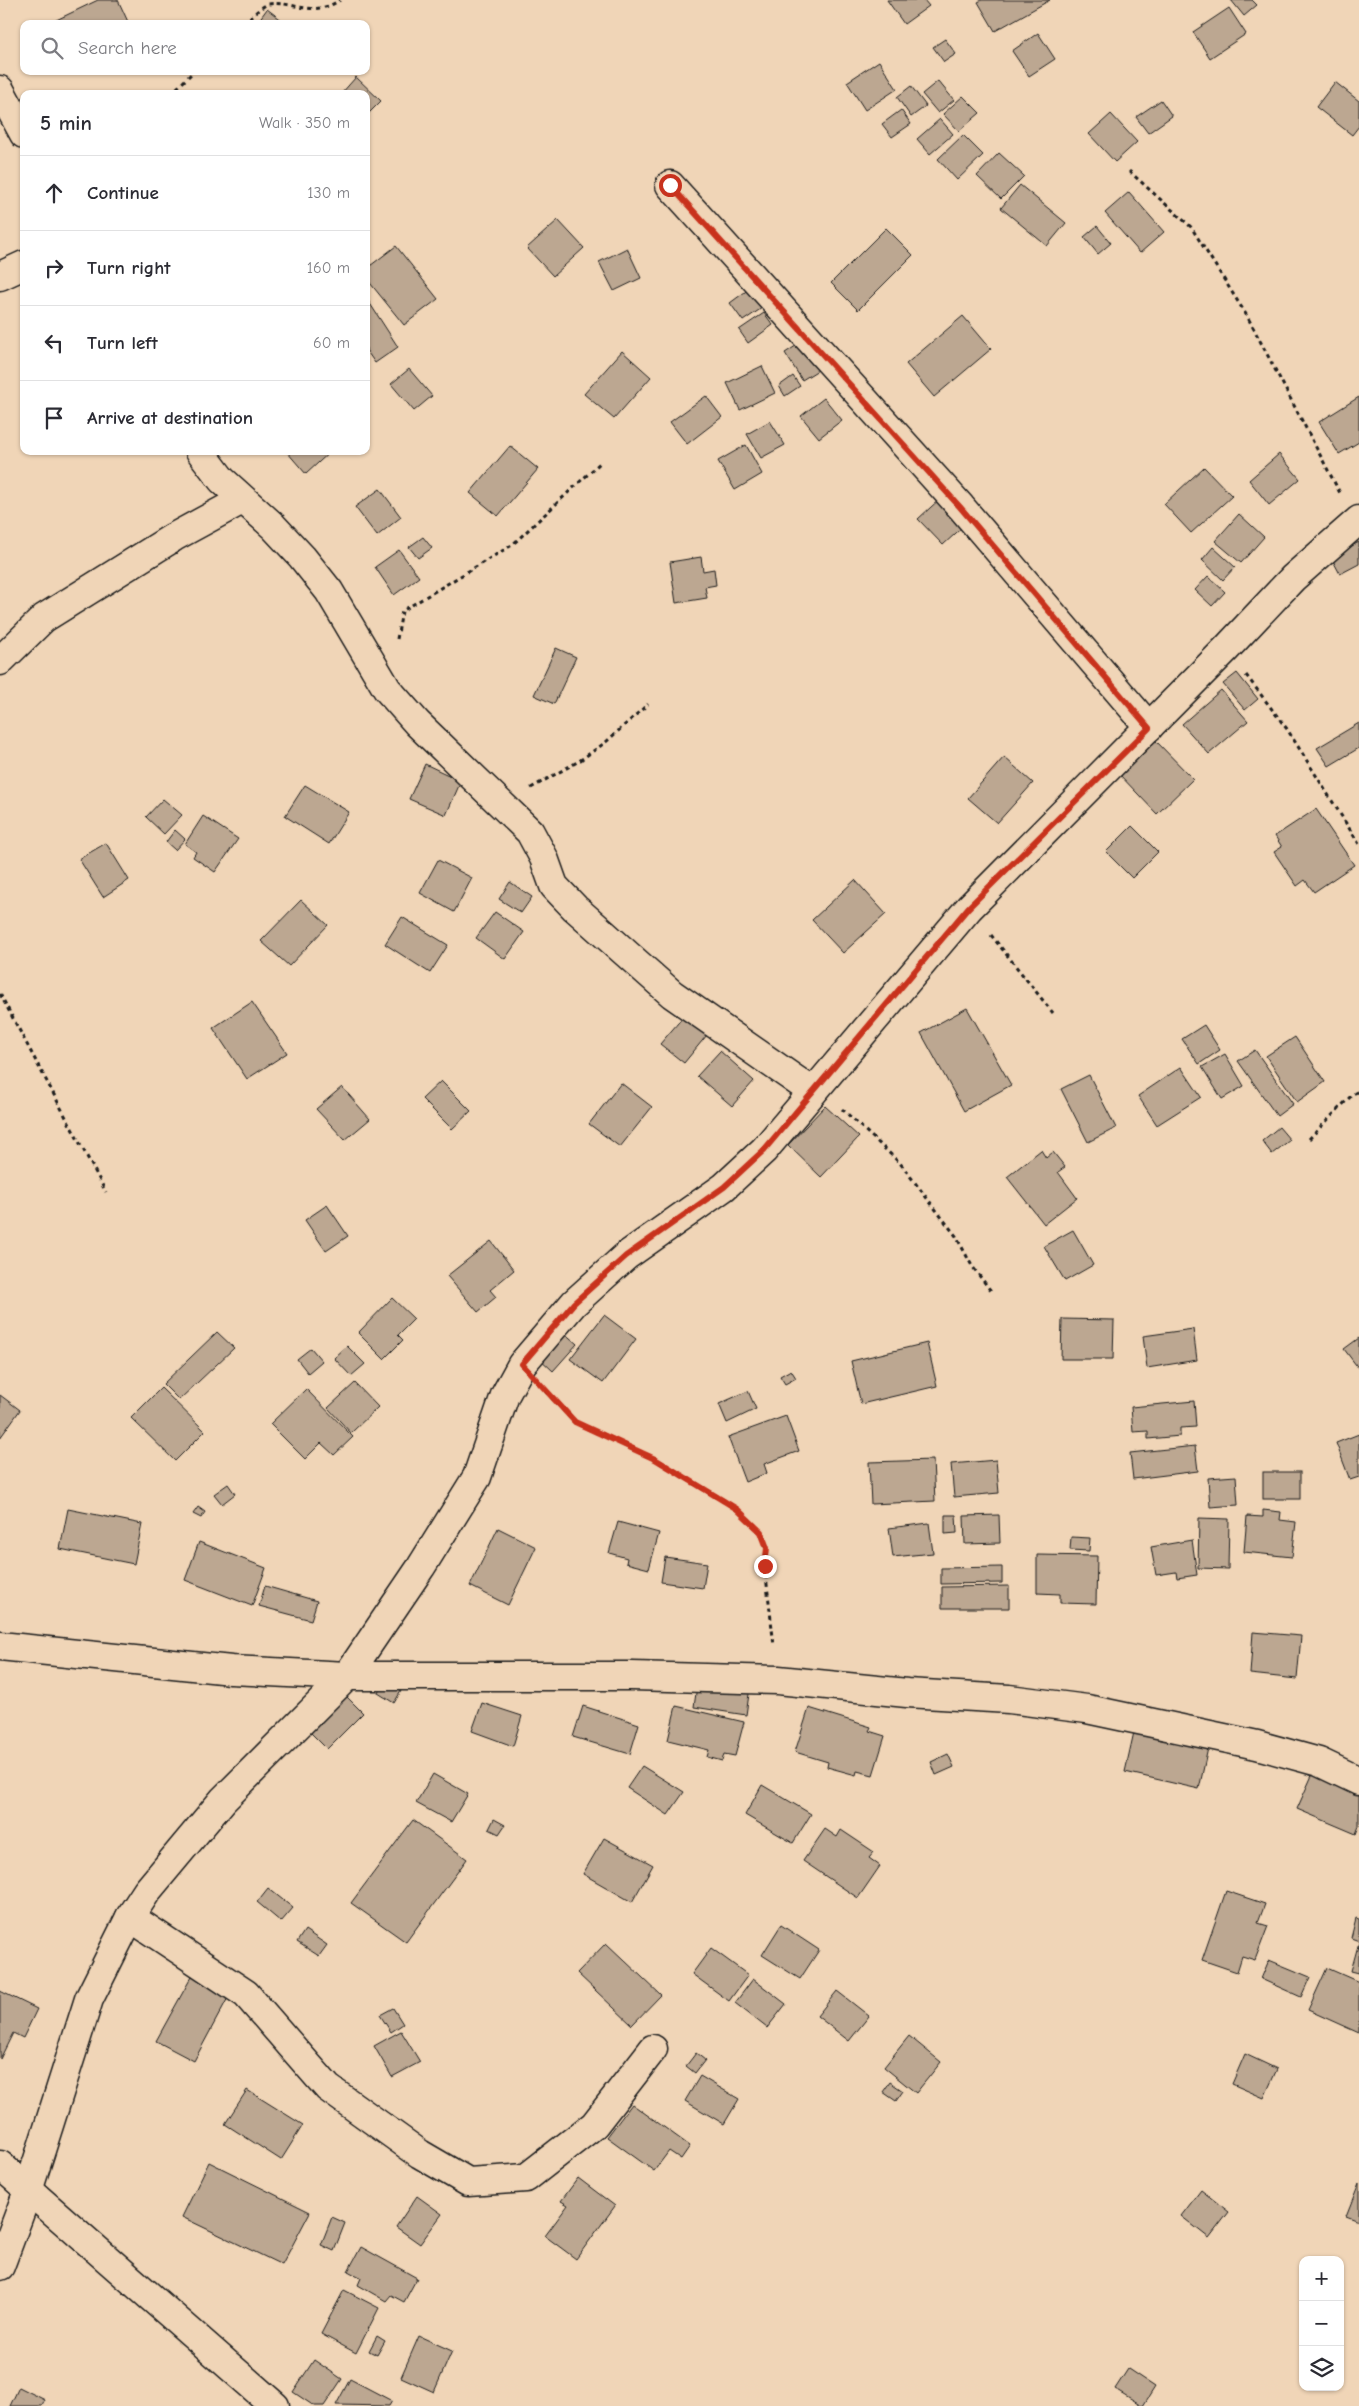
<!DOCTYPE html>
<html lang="en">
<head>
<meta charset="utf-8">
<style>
  body { margin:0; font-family:"Comic Neue",sans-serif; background:#f2f2f3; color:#2b2b33 }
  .controls { position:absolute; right:15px; bottom:15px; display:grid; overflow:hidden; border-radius:10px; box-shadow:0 1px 4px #0004 }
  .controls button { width:45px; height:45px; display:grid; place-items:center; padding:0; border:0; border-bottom:1px solid #e1e1e2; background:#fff; color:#2b2b33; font:25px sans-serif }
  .stop { position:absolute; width:15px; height:15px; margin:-11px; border:4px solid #c8321e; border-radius:50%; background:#fff }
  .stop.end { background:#c8321e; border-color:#fff; box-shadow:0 1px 5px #0008 }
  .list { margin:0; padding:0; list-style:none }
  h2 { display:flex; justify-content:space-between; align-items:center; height:65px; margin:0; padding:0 20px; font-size:21px }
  h2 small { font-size:16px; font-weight:400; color:#7c7c81 }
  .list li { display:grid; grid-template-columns:32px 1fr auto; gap:15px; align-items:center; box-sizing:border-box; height:75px; padding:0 20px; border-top:1px solid #e1e1e2 }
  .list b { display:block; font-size:19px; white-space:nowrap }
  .list em { font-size:16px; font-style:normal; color:#7c7c81 }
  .icon { flex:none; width:28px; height:28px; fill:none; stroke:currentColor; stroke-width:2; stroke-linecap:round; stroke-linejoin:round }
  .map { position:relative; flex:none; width:1359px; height:2406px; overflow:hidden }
  .search { position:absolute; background:#fff; box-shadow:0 1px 4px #0004; left:20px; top:20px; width:350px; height:55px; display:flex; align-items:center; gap:12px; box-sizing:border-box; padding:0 18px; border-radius:10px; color:#7c7c81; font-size:19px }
  .panel { position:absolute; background:#fff; box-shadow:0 1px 4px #0004; left:20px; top:90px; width:350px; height:365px; border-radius:10px }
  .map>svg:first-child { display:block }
  .building { fill:#bca791; stroke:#1c1c1c }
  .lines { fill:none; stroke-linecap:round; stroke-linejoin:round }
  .minor-casing { stroke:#1c1c1c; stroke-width:31 }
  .path { stroke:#1c1c1c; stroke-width:3; stroke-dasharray:4 4; stroke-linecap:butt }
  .minor { stroke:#f0d5b7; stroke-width:28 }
  .route { stroke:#c8321e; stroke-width:6 }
</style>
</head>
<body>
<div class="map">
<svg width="1359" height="2406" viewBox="0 0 1359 2406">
  <rect width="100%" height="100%" fill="#f0d5b7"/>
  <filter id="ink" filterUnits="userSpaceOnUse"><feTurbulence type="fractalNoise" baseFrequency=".02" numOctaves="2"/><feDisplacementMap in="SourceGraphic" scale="10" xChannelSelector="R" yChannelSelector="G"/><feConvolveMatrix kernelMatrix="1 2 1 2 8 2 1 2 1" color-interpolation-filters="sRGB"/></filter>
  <g filter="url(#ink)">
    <g class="building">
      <path d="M98 0H118L129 24H48Z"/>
      <path d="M887 0H924L929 6 904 24Z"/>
      <path d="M982 0H1050L995 31 978 2Z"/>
      <path d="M1231 0H1252L1257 5 1244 16Z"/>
      <path d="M1229 8 1246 34 1210 58 1193 32Z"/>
      <path d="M267 9 287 24H256Z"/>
      <path d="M1038 33 1055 59 1029 76 1012 51Z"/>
      <path d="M945 39 956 54 944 62 933 47Z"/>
      <path d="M879 61 897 89 865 110 847 82Z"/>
      <path d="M356 77 381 101 366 116V94H341Z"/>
      <path d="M938 81 954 100 938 113 922 94Z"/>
      <path d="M1335 82 1359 101V126L1352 135 1316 107Z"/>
      <path d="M911 86 926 106 911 117 897 97Z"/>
      <path d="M963 96 980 113 959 131 943 114Z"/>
      <path d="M1161 100 1172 116 1148 133 1136 117Z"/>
      <path d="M901 110 911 124 892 137 882 124Z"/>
      <path d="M1111 114 1137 142 1115 162 1089 134Z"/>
      <path d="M940 119 953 134 930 154 917 139Z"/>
      <path d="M963 135 983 155 957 180 938 159Z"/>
      <path d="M999 153 1024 176 1001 199 977 176Z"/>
      <path d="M1020 185 1066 223 1047 246 1001 208Z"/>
      <path d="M1129 192 1164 232 1140 253 1105 213Z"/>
      <path d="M558 220 584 248 553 276 527 248Z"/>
      <path d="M1097 226 1111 243 1098 254 1084 237Z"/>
      <path d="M886 228 913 255 858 310 831 283Z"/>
      <path d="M396 246 438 299 404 325 366 278V269Z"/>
      <path d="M627 248 641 278 614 291 599 262Z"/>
      <path d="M749 289 762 308 743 321 730 303Z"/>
      <path d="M367 299 398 347 375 363 366 350Z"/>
      <path d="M764 313 773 325 748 343 739 330Z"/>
      <path d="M963 316 991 349 934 397 906 364Z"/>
      <path d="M805 340 823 367 802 380 785 353Z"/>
      <path d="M622 351 651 377 614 419 584 394Z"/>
      <path d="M762 366 775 393 740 410 727 383Z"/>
      <path d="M409 369 432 396 414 411 391 384Z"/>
      <path d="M793 376 800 386 785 396 779 386Z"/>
      <path d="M706 396 722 417 687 444 670 422Z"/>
      <path d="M1359 397V442L1339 454 1319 422Z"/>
      <path d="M824 398 842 420 819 438 801 416Z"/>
      <path d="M770 421 785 445 761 458 747 434Z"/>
      <path d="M746 445 762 474 735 490 718 461Z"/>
      <path d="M510 446 538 469 498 516 470 493Z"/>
      <path d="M289 451H331L306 474 287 452Z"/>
      <path d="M1279 454 1300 479 1269 505 1249 480Z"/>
      <path d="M1204 467 1232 496 1191 533 1164 504Z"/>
      <path d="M380 489 401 517 377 536 355 507Z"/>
      <path d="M943 496 968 522 943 545 918 519Z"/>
      <path d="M1239 514 1264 537 1241 563 1215 541Z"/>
      <path d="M423 537 432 548 418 558 409 547Z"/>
      <path d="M1359 542V564L1340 574 1331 557Z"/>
      <path d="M1213 547 1235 567 1223 580 1202 560Z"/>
      <path d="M399 550 419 577 394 595 375 567Z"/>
      <path d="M701 557 703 571 714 569 716 585 705 587 707 598 676 603 670 562Z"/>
      <path d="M1208 576 1225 592 1212 606 1195 590Z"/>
      <path d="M556 648 576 657 554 704 534 695Z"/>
      <path d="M1237 673 1258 699 1245 710 1223 684Z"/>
      <path d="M1221 690 1248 721 1209 754 1182 724Z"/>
      <path d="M1359 723V748L1329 766 1317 748Z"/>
      <path d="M1154 739 1193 779 1157 814 1118 773Z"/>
      <path d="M1004 757 1033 783 997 823 968 798Z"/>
      <path d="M425 764 461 781 446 815 409 799Z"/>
      <path d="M305 785 349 812 329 844 285 816Z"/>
      <path d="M163 799 182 815 164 834 146 817Z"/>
      <path d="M1316 809 1354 865 1314 892 1305 880 1297 886 1274 852 1282 847 1275 836Z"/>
      <path d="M203 816 238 839 215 872 193 857 196 852 185 844Z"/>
      <path d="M1132 826 1158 852 1132 878 1106 852Z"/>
      <path d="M175 830 185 839 175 850 166 842Z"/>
      <path d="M106 843 129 880 103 897 79 859Z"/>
      <path d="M438 860 472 878 454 912 420 893Z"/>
      <path d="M855 880 886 914 843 953 812 920Z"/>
      <path d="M510 882 532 897 521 913 499 899Z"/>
      <path d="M301 900 328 925 289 966 261 941Z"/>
      <path d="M495 912 524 932 505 959 476 938Z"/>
      <path d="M402 917 448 945 430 973 385 944Z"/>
      <path d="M252 1002 287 1053 247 1079 213 1028Z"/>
      <path d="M967 1008 1011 1085 964 1111 921 1033Z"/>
      <path d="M684 1016 707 1035 684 1063 660 1044Z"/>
      <path d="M1204 1025 1220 1050 1199 1064 1182 1039Z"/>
      <path d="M1295 1037 1325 1082 1297 1102 1266 1056Z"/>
      <path d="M1255 1050 1293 1104 1277 1116 1238 1061Z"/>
      <path d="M720 1051 754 1081 732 1106 697 1076Z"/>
      <path d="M1225 1054 1244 1086 1222 1099 1202 1067Z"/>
      <path d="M1181 1067 1201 1097 1157 1125 1138 1096Z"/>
      <path d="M1089 1075 1116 1128 1088 1142 1061 1089Z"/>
      <path d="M441 1081 471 1111 452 1129 422 1099Z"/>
      <path d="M621 1083 652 1107 620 1147 589 1124Z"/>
      <path d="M342 1087 370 1119 345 1140 316 1109Z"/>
      <path d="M825 1106 859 1137 821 1177 788 1145Z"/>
      <path d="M1279 1127 1290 1140 1272 1154 1262 1141Z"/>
      <path d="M1041 1150 1046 1158 1053 1152 1065 1167 1058 1172 1077 1198 1044 1224 1007 1177Z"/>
      <path d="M327 1205 348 1236 326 1251 305 1220Z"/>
      <path d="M1073 1230 1093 1265 1065 1281 1044 1246Z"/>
      <path d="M491 1241 514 1270 490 1290 496 1297 478 1312 447 1276Z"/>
      <path d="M392 1298 414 1319 398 1335 403 1340 384 1359 358 1333Z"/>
      <path d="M604 1315 636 1339 603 1383 570 1359Z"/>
      <path d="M1062 1319 1114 1320 1113 1359H1061Z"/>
      <path d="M1193 1329 1197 1360 1147 1368 1143 1336Z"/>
      <path d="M562 1331 577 1344 553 1371 538 1357Z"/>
      <path d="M217 1332 234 1348 179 1400 163 1384Z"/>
      <path d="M1359 1338V1369L1344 1349Z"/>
      <path d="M927 1343 937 1386 861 1404 851 1361Z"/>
      <path d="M347 1346 365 1364 351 1376 334 1358Z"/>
      <path d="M311 1348 322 1361 308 1373 297 1359Z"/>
      <path d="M791 1370 796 1378 785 1384 780 1376Z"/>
      <path d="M355 1383 378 1407 351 1433 328 1408Z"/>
      <path d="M161 1388 205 1431 175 1461 131 1418Z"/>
      <path d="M306 1389 353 1437 334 1455 321 1443 305 1459 270 1424Z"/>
      <path d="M748 1391 756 1409 727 1423 719 1404Z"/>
      <path d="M0 1395 20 1410 0 1438Z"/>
      <path d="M1194 1401 1196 1427 1180 1428V1436L1148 1439V1431L1133 1432 1131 1407Z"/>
      <path d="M786 1416 799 1451 764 1464 767 1473 745 1482 728 1437Z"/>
      <path d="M1359 1434V1477L1350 1480 1336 1443Z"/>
      <path d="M1195 1446 1198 1471 1133 1479 1130 1453Z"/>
      <path d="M933 1460 935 1501 871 1504 869 1462Z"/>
      <path d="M996 1460 999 1493 954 1497 951 1464Z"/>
      <rect x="1263" y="1472" width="37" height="27"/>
      <path d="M1236 1476 1238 1505 1210 1507 1208 1478Z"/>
      <path d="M228 1484 235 1494 222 1504 214 1494Z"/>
      <path d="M198 1507 205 1512 201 1518 193 1514Z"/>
      <path d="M68 1509 142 1524 134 1564 60 1549Z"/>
      <path d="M1263 1510 1281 1512 1280 1520 1296 1522 1292 1557 1244 1552 1247 1516 1263 1517Z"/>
      <path d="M945 1515H956L957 1533 945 1534Z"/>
      <path d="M999 1515 1000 1543 965 1544 964 1516Z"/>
      <path d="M1199 1518 1229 1519 1228 1569 1198 1568Z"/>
      <path d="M618 1522 659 1533 649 1569 626 1563 627 1558 609 1553Z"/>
      <path d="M929 1523 933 1553 893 1557 889 1528Z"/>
      <path d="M498 1528 536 1547 508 1605 470 1586Z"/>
      <path d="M1071 1537 1090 1538 1089 1551 1070 1550Z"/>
      <path d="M1192 1540 1197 1575 1177 1578 1176 1572 1156 1575 1151 1547Z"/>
      <path d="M199 1542 266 1568 252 1606 185 1580Z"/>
      <path d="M1037 1555 1097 1556 1096 1604 1060 1603V1594L1037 1593Z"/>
      <path d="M665 1557 707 1563 703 1588 661 1582Z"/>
      <path d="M1002 1567V1583L941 1584V1568Z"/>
      <path d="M265 1586 317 1601 311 1620 259 1606Z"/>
      <path d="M1009 1586V1608H942V1587Z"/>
      <path d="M1253 1632 1301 1636 1297 1679 1250 1674Z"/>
      <path d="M387 1676 404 1686 394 1703 378 1693Z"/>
      <path d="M698 1679 750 1687 746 1715 694 1707Z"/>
      <path d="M343 1693 363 1713 327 1749 307 1729Z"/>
      <path d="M482 1703 522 1716 513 1746 472 1731Z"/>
      <path d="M583 1706 639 1724 630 1754 573 1737Z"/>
      <path d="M676 1706 744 1722 735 1756 724 1754 722 1761 707 1757 709 1750 668 1740Z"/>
      <path d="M809 1708 871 1727 869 1731 885 1736 873 1775 857 1771 856 1775 827 1767 828 1762 795 1752Z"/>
      <path d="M1134 1732 1208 1748 1199 1789 1125 1772Z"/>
      <path d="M948 1754 954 1767 936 1775 931 1762Z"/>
      <path d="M642 1766 684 1792 668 1815 627 1788Z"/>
      <path d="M1314 1771 1359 1790V1826L1356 1834 1297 1809Z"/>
      <path d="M433 1774 468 1794 451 1822 416 1803Z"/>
      <path d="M762 1785 811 1814 793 1843 745 1815Z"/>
      <path d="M494 1819 505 1825 499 1834 489 1829Z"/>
      <path d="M413 1820 467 1859 406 1942 351 1903Z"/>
      <path d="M825 1829 837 1837 841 1830 874 1852 869 1858 880 1866 858 1898 803 1861Z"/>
      <path d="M604 1838 653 1865 632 1902 583 1874Z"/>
      <path d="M268 1888 293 1908 281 1922 257 1902Z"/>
      <path d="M1226 1891 1265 1904 1258 1923 1268 1926 1255 1960 1242 1956 1237 1972 1202 1960Z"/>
      <path d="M1356 1918 1359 1919V1941L1351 1938Z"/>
      <path d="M781 1925 819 1950 800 1979 762 1955Z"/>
      <path d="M305 1930 327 1945 319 1956 297 1942Z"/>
      <path d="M1359 1942V1973L1351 1971Z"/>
      <path d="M606 1943 661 1995 632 2025 577 1973Z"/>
      <path d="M711 1948 748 1975 729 2001 692 1974Z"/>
      <path d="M1269 1960 1310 1977 1301 1997 1261 1979Z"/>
      <path d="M1327 1968 1359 1982V2033L1308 2010Z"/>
      <path d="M193 1974 230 1994 194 2061 156 2041Z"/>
      <path d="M753 1979 786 2004 767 2028 735 2003Z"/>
      <path d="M0 1991 37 2009 23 2038 13 2033 0 2059Z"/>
      <path d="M837 1991 869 2016 849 2041 817 2016Z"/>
      <path d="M393 2008 403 2024 391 2032 380 2015Z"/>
      <path d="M401 2031 420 2062 392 2077 374 2046Z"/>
      <path d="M909 2036 941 2062 916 2093 884 2067Z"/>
      <path d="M696 2053 705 2060 695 2073 686 2066Z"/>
      <path d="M1245 2054 1277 2069 1264 2098 1232 2084Z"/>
      <path d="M700 2076 739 2099 724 2124 685 2101Z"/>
      <path d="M890 2082 903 2091 896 2101 883 2092Z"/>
      <path d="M247 2090 303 2125 281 2160 225 2124Z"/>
      <path d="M632 2104 690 2146 681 2159 669 2151 654 2171 607 2137Z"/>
      <path d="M209 2162 310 2212 282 2265 182 2217Z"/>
      <path d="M578 2178 615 2206 576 2259 545 2236 568 2205 561 2201Z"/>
      <path d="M1359 2183V2221L1346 2216Z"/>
      <path d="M1201 2190 1229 2212 1209 2238 1181 2216Z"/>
      <path d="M417 2196 442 2214 420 2244 396 2227Z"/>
      <path d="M332 2217 345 2223 334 2251 321 2245Z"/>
      <path d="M361 2247 417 2278 404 2302 391 2295 386 2301 358 2285 361 2278 348 2271Z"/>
      <path d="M344 2290 379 2308 356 2353 321 2334Z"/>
      <path d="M377 2336 385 2341 377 2355 369 2351Z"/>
      <path d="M419 2336 452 2351 434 2392 401 2377Z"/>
      <path d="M314 2360 342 2379 324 2406H314L293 2392Z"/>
      <path d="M1128 2369 1155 2387 1143 2406 1115 2389Z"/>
      <path d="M350 2379 392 2401 389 2406 336 2405Z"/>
      <path d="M19 2387 45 2400 42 2406H10Z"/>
    </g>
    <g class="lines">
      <defs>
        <g id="minor">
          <path d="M0 90 24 134"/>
          <path d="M670 185 961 507 1149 727"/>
          <path d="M0 276 24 265"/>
          <path d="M200 451 222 480 273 526 302 557 329 591 387 689 417 723 530 832 544 858 554 886 575 908 672 994 813 1092"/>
          <path d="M0 661 44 618 174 537 242 500"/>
          <path d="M0 1646 231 1670 347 1676H632L778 1680 907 1693 1009 1699 1087 1709 1257 1745 1319 1762 1359 1781"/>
          <path d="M130 1917 246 1994 328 2088 420 2154 468 2182 526 2178 594 2125 653 2049"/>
          <path d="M0 2165 275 2406"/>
          <path d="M0 2266 28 2191 89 1999 130 1917 147 1891 223 1800 347 1676 421 1567 477 1477 505 1395 522 1364 574 1303 626 1256 724 1187 764 1150 969 908 1226 649 1293 578 1359 520"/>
        </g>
      </defs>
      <use href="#minor" class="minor-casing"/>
      <g class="path">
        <path d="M244 24C251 17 259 8 268 4 294 0 311 19 340 0"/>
        <path d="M171 94 194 71"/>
        <path d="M1129 171 1191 227 1247 316 1340 493"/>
        <path d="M397 639 402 611 512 545 601 462"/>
        <path d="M1246 675 1287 729 1359 844"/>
        <path d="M531 788 579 761 606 742 648 704"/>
        <path d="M991 935 1053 1013"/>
        <path d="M0 994 106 1192"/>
        <path d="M842 1109 900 1163 956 1236 972 1266 991 1291"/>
        <path d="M1309 1139 1353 1094 1359 1091"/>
        <path d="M546 1391 575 1422 655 1459 737 1509 761 1532 767 1548 765 1567 774 1646"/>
      </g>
      <use href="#minor" class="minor"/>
    </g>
  </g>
  <g class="lines" filter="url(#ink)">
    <path class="route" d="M670 185 960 507 1149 728 968 908 764 1150 724 1187 626 1256 574 1303 522 1364 575 1422 655 1459 737 1509 761 1532 767 1548 765 1566"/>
  </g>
</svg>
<div class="controls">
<button>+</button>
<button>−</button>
<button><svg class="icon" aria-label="layers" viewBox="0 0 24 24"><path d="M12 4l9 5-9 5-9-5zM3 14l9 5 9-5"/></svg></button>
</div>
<div class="stop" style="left:670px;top:185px"></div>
<div class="stop end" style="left:765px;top:1566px"></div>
<div class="search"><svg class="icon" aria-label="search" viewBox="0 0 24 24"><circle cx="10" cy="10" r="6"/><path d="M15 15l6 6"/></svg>Search here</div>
<section class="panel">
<h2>5 min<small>Walk · 350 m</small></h2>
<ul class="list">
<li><svg class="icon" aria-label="ahead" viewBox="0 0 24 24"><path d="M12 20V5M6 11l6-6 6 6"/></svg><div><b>Continue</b></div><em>130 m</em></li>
<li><svg class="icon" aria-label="right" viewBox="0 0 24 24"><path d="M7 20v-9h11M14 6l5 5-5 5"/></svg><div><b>Turn right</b></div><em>160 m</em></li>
<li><svg class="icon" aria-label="left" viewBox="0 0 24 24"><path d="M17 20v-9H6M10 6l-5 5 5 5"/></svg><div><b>Turn left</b></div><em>60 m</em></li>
<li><svg class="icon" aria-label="arrive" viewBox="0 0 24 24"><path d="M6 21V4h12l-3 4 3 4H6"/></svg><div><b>Arrive at destination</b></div></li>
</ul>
</section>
</div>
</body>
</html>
